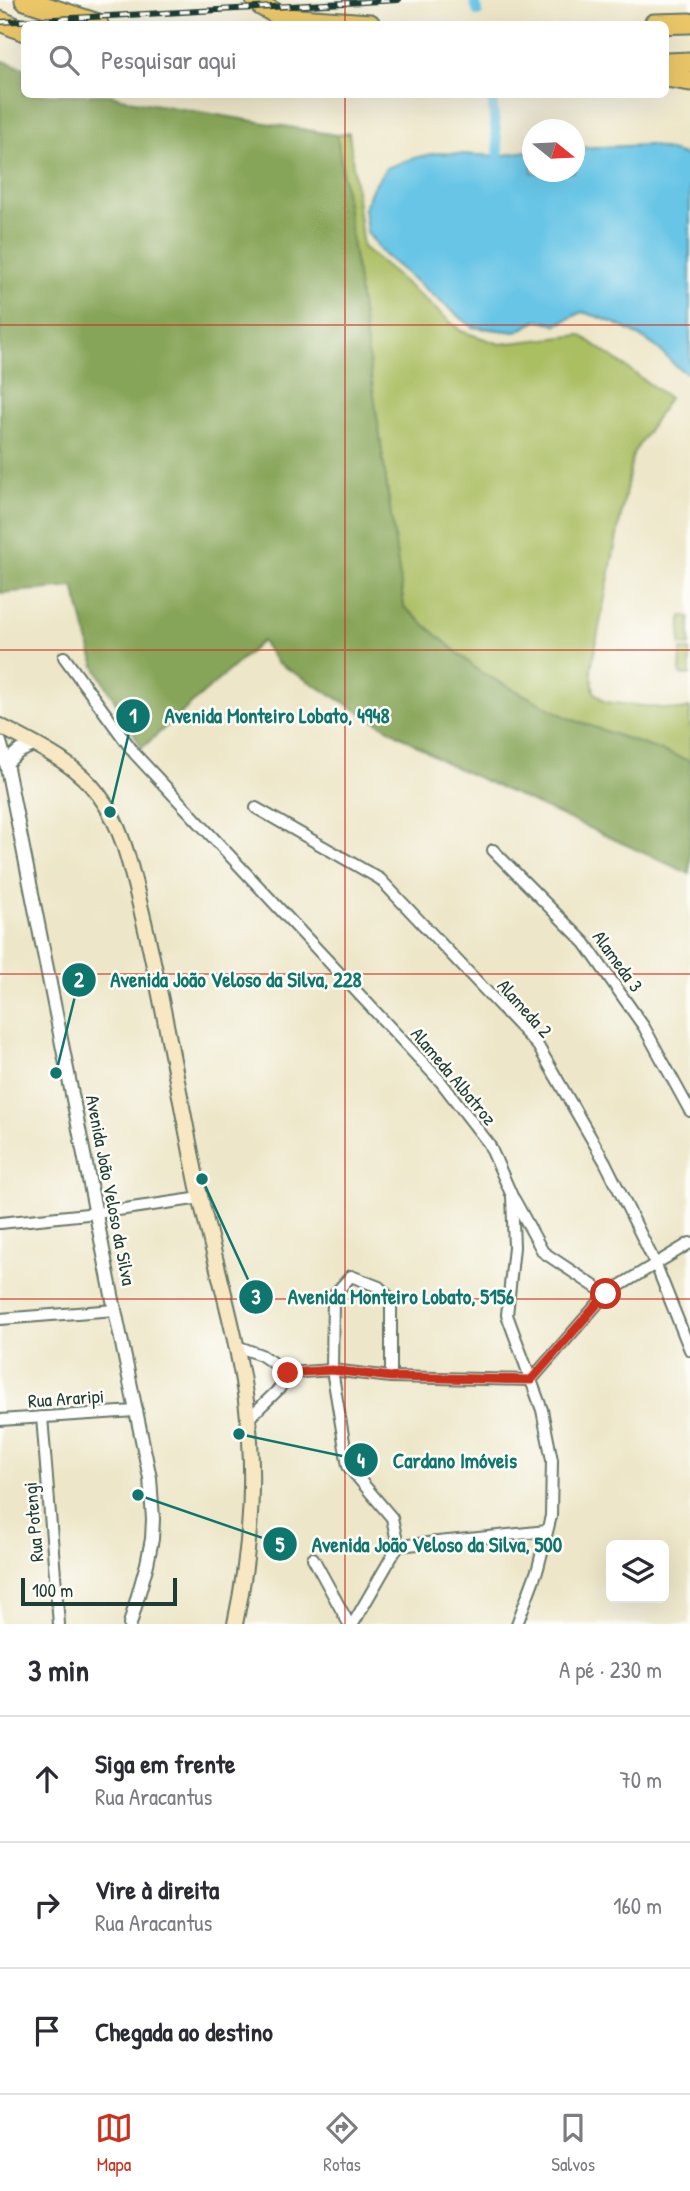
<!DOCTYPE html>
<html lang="pt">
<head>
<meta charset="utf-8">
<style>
  body { margin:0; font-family:"Patrick Hand",sans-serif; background:#f2f2f3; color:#2b2b33 }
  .controls { position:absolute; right:21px; bottom:21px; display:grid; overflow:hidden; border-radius:10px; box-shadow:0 7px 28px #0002 }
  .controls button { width:63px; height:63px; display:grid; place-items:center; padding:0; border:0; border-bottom:2px solid #e1e1e2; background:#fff; color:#2b2b33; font:35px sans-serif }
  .compass { position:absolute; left:522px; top:119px; width:63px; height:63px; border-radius:50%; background:#fff; box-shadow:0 7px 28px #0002; rotate:108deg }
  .scale { position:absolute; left:21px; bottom:18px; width:156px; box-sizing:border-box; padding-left:7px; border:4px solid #1f3d34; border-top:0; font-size:19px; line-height:24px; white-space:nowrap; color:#1f3d34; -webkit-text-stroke:5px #fdfcf7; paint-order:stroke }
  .stop { position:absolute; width:21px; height:21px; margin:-16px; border:5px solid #c8321e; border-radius:50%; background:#fff }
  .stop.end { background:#c8321e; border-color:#fff; box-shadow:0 2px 7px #0008 }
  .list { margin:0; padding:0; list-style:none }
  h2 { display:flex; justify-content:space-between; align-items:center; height:91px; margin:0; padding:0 28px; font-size:30px }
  h2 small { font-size:23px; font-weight:400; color:#7c7c81 }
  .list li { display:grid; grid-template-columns:46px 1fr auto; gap:21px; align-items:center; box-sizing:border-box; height:126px; padding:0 28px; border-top:2px solid #e1e1e2 }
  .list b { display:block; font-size:26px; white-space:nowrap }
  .list p { margin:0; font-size:23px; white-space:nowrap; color:#7c7c81 }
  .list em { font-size:23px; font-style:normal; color:#7c7c81 }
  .icon { flex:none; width:38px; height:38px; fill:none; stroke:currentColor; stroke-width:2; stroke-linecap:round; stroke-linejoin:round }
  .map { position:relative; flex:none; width:690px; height:1624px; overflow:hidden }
  .search { position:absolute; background:#fff; box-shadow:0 7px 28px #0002; left:21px; right:21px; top:21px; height:77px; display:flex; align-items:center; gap:18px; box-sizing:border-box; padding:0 24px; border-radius:10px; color:#7c7c81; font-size:26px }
  .sheet { height:469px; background:#fff }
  nav { display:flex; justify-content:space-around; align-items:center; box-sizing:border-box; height:98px; border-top:2px solid #e1e1e2; background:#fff; font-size:19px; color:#7c7c81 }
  nav a { display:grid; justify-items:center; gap:4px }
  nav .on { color:#c8321e }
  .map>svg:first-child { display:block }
  .green { fill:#aabe62; stroke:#647e4b; stroke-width:2 }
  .forest { fill:#87a558; stroke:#537146; stroke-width:2 }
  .water { fill:#68c5e6; stroke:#44818d; stroke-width:2 }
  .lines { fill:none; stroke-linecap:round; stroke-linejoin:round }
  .canal { stroke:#68c5e6; stroke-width:10 }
  .minor-casing { stroke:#677868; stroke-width:14 }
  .tertiary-casing { stroke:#677868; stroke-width:16 }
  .secondary-casing { stroke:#677868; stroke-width:18 }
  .motorway-casing { stroke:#677868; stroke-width:23 }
  .minor { stroke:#fff; stroke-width:10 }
  .tertiary { stroke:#fff; stroke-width:12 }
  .secondary { stroke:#f7e8c3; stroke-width:14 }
  .motorway { stroke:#eac669; stroke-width:19 }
  .rail-casing { stroke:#1f3d34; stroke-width:6 }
  .rail { stroke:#fdfcf7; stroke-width:3.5; stroke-dasharray:10; stroke-linecap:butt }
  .route { stroke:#c8321e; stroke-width:9 }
  .grid { fill:none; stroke:#c8321e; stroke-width:2; stroke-opacity:0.55 }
  .labels { text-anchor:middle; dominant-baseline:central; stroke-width:5; stroke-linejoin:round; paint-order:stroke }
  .street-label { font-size:19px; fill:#1f3d34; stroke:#fdfcf7 }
  .leader { fill:none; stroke:#0f766e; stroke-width:2.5 }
  .callout-dot { fill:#0f766e; stroke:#fdfcf7; stroke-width:2.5 }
  .mark-label { font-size:21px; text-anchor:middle; font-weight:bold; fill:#fff }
  .callout-label { font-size:21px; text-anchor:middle; font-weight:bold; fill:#0f766e; stroke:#fdfcf7; stroke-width:5; stroke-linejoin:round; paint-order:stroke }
</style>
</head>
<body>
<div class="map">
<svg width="690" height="1624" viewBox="0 0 690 1624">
  <rect width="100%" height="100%" fill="#fdfcf7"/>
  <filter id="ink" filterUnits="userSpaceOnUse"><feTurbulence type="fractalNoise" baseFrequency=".0143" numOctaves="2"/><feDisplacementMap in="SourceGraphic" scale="14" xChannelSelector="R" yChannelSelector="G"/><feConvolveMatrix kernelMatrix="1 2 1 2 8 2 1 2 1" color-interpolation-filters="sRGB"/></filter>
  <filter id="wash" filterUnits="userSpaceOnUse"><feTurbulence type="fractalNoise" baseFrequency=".00686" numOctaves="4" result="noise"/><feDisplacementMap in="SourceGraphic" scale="28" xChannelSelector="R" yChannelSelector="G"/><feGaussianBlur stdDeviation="1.57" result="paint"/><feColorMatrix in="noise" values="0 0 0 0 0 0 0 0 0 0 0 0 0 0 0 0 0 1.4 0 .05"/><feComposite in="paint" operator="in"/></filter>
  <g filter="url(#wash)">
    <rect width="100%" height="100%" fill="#ede6c8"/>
    <g class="green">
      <path d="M349 133 363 247 461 331 500 344 581 335 669 398 633 454 591 669 594 692 605 702 680 710 690 708V761L568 718 480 672 404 607 337 135Z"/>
      <path d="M681 616 690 617V646L680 645Z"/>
      <path d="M681 650H690V675H680Z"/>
    </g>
    <path class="forest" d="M0 60 24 68V94L111 95 129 100 337 135 404 607 480 672 568 718 690 761V874L448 764 276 662 262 641 142 748 95 666 74 587 0 593Z"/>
    <path class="water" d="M650 145 690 157V374C675 370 668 356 656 347 634 331 608 319 582 312L556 325 538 320 516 332 472 327 384 255 367 232 364 209 373 187 386 168 414 158 437 153 499 156 532 150V172H574L575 148Z"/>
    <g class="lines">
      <g class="canal">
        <path d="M474 0 478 12"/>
        <path d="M492 100 499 156"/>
      </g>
    </g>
  </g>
  <g filter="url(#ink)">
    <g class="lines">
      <defs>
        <g id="minor">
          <path d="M64 657 135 754 441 1082 489 1144 512 1196 514 1247 507 1315 542 1410 552 1460 551 1516 538 1568 517 1624"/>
          <path d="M256 808 380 879 538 1046 605 1162 656 1265 690 1350"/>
          <path d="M493 850 585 943 644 1027 690 1111"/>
          <path d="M514 1199 543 1252 606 1294"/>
          <path d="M0 1223 97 1213 201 1198"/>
          <path d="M0 1319 115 1310"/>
          <path d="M234 1345 261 1355 288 1373 332 1370 391 1377 531 1380 606 1294 690 1243"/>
          <path d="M391 1377V1299L379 1287 351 1276 333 1296 332 1370 348 1466 392 1518 398 1546"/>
          <path d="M42 1417 59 1624"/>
          <path d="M248 1419 279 1389 288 1373"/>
          <path d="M0 1420 135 1411"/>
          <path d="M313 1558 349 1624"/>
          <path d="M353 1624 398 1546 547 1531"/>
        </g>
        <g id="tertiary">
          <path d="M0 742 6 763 115 1310 150 1478 153 1519 152 1539 147 1564 130 1624"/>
          <path d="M6 763 18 752 35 744"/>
        </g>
        <path id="secondary" d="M0 726C35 745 75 762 99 795 124 828 132 874 142 913 164 1004 179 1096 198 1187 216 1270 245 1356 250 1441 254 1503 248 1563 235 1624"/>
        <g id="motorway">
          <path d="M25 0 98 24"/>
          <path d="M256 0 262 6 284 18 370 24"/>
          <path d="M0 21 24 31"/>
          <path d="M654 24 690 23"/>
          <path d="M666 63 690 62"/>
          <path d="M666 77 690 81"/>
        </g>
      </defs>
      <use href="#minor" class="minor-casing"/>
      <use href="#tertiary" class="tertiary-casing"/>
      <use href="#secondary" class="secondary-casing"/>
      <use href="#motorway" class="motorway-casing"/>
      <use href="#minor" class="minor"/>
      <use href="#tertiary" class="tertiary"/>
      <use href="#secondary" class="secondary"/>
      <use href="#motorway" class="motorway"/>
      <defs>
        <path id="rail" d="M0 22 398 0"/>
      </defs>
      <use href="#rail" class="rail-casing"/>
      <use href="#rail" class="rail"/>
    </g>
  </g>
  <g class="lines" filter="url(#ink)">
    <path class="route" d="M288 1373 332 1370 391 1377 531 1380 606 1294"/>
  </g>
  <path class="grid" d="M345 0V24M345 94V1624M0 325H690M0 650H690M0 974H690M0 1299H690"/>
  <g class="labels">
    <g class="street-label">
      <text transform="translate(618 961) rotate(54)">Alameda 3</text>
      <text transform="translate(525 1008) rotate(48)">Alameda 2</text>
      <text transform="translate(454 1076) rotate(50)">Alameda Albatroz</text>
      <text transform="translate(111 1190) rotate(79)">Avenida João Veloso da Silva</text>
      <text transform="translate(66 1398) rotate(-4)">Rua Araripi</text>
      <text transform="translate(33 1522) rotate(-95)">Rua Potengi</text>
    </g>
  </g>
  <path class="leader" d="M110 812L133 716M56 1073L79 980M202 1179L256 1297M239 1434L361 1460M138 1495L280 1544"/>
  <g class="callout-dot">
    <circle cx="110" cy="812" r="7"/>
    <circle cx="56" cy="1073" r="7"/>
    <circle cx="202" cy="1179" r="7"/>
    <circle cx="239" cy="1434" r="7"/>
    <circle cx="138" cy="1495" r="7"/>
    <circle cx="133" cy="716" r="18"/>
    <circle cx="79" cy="980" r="18"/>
    <circle cx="256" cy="1297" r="18"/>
    <circle cx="361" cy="1460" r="18"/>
    <circle cx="280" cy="1544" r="18"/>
  </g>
  <g class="mark-label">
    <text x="133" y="723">1</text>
    <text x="79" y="987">2</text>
    <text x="256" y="1304">3</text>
    <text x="361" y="1468">4</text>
    <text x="280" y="1552">5</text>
  </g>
  <g class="callout-label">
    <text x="277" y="723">Avenida Monteiro Lobato, 4948</text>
    <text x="236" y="987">Avenida João Veloso da Silva, 228</text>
    <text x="401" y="1304">Avenida Monteiro Lobato, 5156</text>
    <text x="455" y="1468">Cardano Imóveis</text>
    <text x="437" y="1552">Avenida João Veloso da Silva, 500</text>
  </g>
</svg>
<div class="controls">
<button><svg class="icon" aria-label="layers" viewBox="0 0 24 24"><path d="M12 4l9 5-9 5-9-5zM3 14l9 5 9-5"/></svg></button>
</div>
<svg class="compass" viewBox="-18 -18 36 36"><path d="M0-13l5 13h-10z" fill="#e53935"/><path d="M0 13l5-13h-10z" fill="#7c7c81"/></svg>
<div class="scale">100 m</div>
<div class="stop" style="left:606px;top:1294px"></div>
<div class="stop end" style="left:288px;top:1373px"></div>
<div class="search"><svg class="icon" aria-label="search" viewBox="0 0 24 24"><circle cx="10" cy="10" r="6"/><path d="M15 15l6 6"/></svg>Pesquisar aqui</div>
</div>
<section class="sheet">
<h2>3 min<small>A pé · 230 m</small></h2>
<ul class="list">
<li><svg class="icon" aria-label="ahead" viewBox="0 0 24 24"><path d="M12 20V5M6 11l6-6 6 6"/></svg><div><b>Siga em frente</b><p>Rua Aracantus</p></div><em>70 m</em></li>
<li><svg class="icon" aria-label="right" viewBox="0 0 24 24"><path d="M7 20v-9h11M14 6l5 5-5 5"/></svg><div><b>Vire à direita</b><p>Rua Aracantus</p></div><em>160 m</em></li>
<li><svg class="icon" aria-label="arrive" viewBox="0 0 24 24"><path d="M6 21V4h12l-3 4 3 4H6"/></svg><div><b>Chegada ao destino</b></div></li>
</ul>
</section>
<nav>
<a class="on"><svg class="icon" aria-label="map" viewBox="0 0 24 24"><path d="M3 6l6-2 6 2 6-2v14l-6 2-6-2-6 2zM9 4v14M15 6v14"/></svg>Mapa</a>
<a><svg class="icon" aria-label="directions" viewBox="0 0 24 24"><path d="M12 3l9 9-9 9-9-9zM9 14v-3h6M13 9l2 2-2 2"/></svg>Rotas</a>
<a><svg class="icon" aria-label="saved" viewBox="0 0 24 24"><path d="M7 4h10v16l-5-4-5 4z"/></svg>Salvos</a>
</nav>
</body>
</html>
